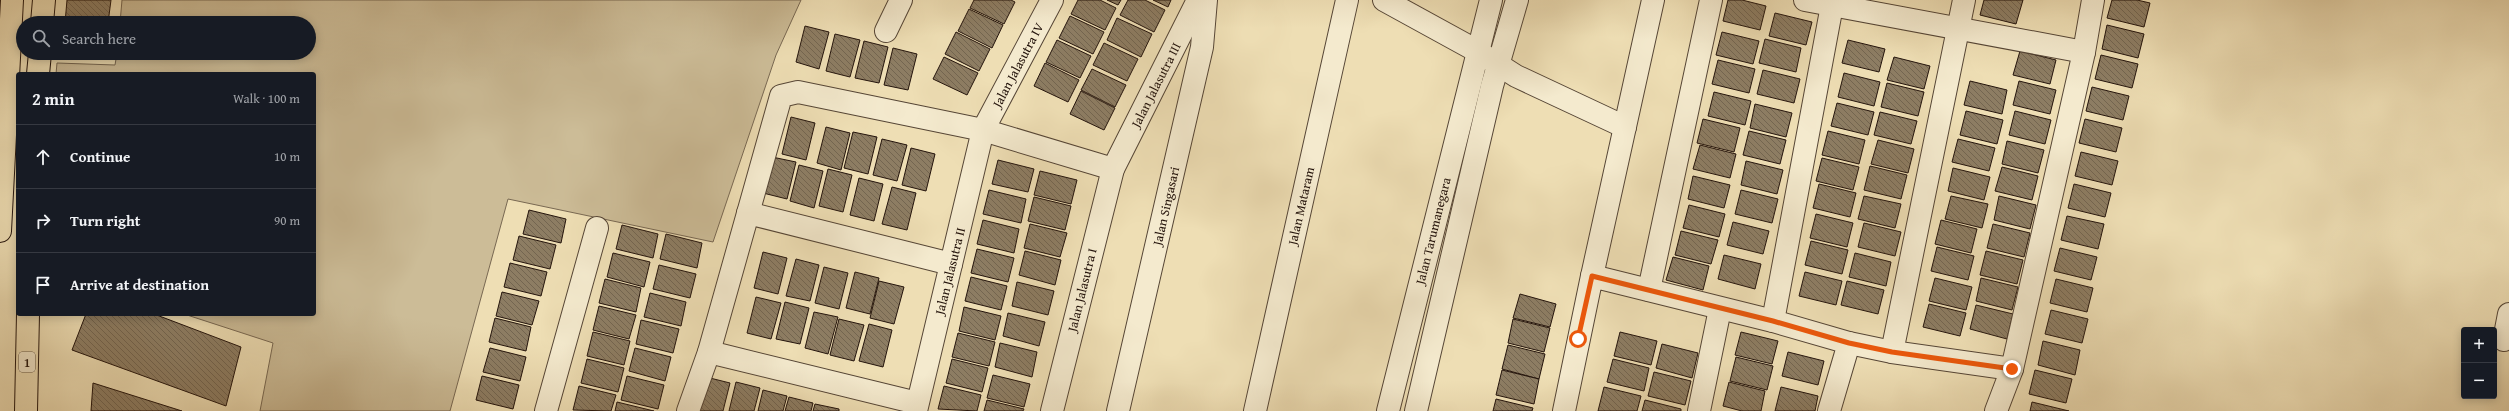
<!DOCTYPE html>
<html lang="en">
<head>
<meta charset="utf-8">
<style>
  body { margin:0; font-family:"Gentium Book Plus",serif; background:#20242c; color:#f1f3f6 }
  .controls { position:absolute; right:12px; bottom:12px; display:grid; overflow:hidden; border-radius:4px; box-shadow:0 2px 10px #0003 }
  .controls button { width:36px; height:36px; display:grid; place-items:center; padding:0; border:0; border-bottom:1px solid #363941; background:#171b24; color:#f1f3f6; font:20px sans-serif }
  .stop { position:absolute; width:12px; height:12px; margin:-9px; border:3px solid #ea580c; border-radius:50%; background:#fff }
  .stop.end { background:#ea580c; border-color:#fff; box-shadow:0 1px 4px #0008 }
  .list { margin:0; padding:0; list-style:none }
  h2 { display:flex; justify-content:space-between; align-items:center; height:52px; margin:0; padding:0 16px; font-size:17px }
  h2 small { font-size:13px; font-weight:400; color:#9ea1a6 }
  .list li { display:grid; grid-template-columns:26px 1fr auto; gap:12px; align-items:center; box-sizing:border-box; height:64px; padding:0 16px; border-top:1px solid #363941 }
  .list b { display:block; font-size:15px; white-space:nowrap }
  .list em { font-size:13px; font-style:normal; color:#9ea1a6 }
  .icon { flex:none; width:22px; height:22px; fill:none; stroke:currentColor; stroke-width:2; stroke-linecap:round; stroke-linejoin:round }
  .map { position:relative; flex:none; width:2509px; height:411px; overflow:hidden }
  .search { position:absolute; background:#171b24; box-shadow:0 2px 10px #0003; left:16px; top:16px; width:300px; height:44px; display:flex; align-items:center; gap:10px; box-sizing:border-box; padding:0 14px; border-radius:22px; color:#9ea1a6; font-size:15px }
  .panel { position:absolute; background:#171b24; box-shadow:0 2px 10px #0003; left:16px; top:72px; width:300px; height:244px; border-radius:4px }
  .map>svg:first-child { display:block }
  .grass { fill:#ccbc97; stroke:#786852 }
  .building { fill:url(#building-back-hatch); stroke:#24140c }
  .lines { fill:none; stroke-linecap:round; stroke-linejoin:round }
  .street-casing { stroke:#564636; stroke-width:24 }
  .highway-casing { stroke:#24140c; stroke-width:24 }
  .street { stroke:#f4eace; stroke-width:22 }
  .highway { stroke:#eedeb4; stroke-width:22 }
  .route { stroke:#ea580c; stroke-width:5 }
  .labels { text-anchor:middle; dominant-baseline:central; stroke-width:3; stroke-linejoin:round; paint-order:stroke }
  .shield { fill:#f4eace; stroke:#625446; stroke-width:1 }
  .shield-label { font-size:12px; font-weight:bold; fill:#24140c }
  .street-label { font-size:13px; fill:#24140c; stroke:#f4eace }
</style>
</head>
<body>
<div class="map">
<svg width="2509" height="411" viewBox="0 0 2509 411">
  <defs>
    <pattern id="building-back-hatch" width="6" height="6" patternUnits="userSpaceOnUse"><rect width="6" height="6" fill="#8d7d63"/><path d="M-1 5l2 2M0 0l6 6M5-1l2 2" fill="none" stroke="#736550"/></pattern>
  </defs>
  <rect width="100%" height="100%" fill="#eedeb4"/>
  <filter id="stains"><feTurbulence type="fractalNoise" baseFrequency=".005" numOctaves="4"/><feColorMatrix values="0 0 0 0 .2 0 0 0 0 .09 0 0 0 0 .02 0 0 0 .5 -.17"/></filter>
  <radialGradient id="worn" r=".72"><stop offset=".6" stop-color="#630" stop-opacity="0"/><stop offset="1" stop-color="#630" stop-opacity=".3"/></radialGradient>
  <path class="grass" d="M122 0H801L776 55 713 242 508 199 450 411H260L273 343 184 314H314V74H56L57 63 115 65 117 53H309V23H120Z"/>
  <g class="building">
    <path d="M67 0H111L108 23H65Z"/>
    <path d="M974 0H1011L1015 2 1004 24 970 8Z"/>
    <path d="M1078 0H1100L1116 8 1105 30 1071 14Z"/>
    <path d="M1107 0H1121L1118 5Z"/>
    <path d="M1128 0H1145L1165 10 1154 32 1120 15Z"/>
    <path d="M1153 0H1171L1168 7Z"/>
    <path d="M1728 0H1742L1766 6 1760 30 1723 21Z"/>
    <path d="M1984 0H2023L2016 24 1980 15Z"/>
    <path d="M2112 0H2137L2150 3 2144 27 2107 18Z"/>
    <path d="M969 9 1003 25 992 48 958 31Z"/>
    <path d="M1775 13 1812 22 1806 45 1769 36Z"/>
    <path d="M1070 16 1104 32 1093 54 1059 38Z"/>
    <path d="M1117 18 1152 34 1141 57 1107 40Z"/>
    <path d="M2107 25 2144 34 2138 58 2102 49Z"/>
    <path d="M805 26 829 32 819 69 796 62Z"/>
    <path d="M956 32 990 49 979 71 945 54Z"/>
    <path d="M1722 32 1759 41 1753 64 1716 55Z"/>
    <path d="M835 34 860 40 850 77 826 71Z"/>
    <path d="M1765 39 1801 48 1796 72 1759 63Z"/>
    <path d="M1057 40 1091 56 1080 78 1046 62Z"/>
    <path d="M1848 40 1885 49 1879 72 1842 63Z"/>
    <path d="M864 41 888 47 879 83 855 78Z"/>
    <path d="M1104 43 1138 59 1127 81 1093 65Z"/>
    <path d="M893 48 917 54 908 90 884 85Z"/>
    <path d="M2020 51 2056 60 2050 84 2013 75Z"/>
    <path d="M2101 55 2138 64 2132 88 2095 79Z"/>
    <path d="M944 57 978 73 967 95 933 79Z"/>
    <path d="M1894 57 1930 66 1924 89 1887 80Z"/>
    <path d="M1718 60 1755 69 1749 93 1712 84Z"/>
    <path d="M1045 63 1079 80 1068 102 1034 86Z"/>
    <path d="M1092 69 1126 85 1115 107 1081 90Z"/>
    <path d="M1763 70 1800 79 1794 103 1757 94Z"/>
    <path d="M1844 73 1880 82 1874 106 1838 97Z"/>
    <path d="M1970 81 2007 90 2002 114 1964 105Z"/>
    <path d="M2019 81 2056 90 2050 114 2013 105Z"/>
    <path d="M1887 83 1924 92 1918 116 1881 107Z"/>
    <path d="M2092 87 2129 96 2123 120 2086 111Z"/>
    <path d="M1081 91 1115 108 1104 130 1070 114Z"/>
    <path d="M1714 92 1751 101 1745 125 1708 116Z"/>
    <path d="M1837 103 1874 112 1868 135 1831 126Z"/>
    <path d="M1755 104 1792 113 1786 137 1750 128Z"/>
    <path d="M1966 111 2003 120 1997 144 1960 135Z"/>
    <path d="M2015 111 2051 120 2045 144 2009 135Z"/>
    <path d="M1880 112 1917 121 1911 144 1874 135Z"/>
    <path d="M791 117 815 123 806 160 782 154Z"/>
    <path d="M1703 119 1740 128 1734 152 1697 143Z"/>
    <path d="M2085 119 2122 128 2116 152 2079 143Z"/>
    <path d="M826 127 850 133 841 170 817 163Z"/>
    <path d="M1749 131 1786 140 1780 164 1743 155Z"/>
    <path d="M1828 131 1865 140 1859 164 1822 155Z"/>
    <path d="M853 132 877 137 868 174 844 168Z"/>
    <path d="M882 139 907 145 897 181 873 175Z"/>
    <path d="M1958 139 1995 148 1989 171 1952 162Z"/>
    <path d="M1878 140 1914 149 1908 173 1871 164Z"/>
    <path d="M2007 141 2044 150 2038 173 2002 164Z"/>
    <path d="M1700 145 1736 154 1730 178 1693 169Z"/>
    <path d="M911 148 935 154 926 191 902 185Z"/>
    <path d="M2081 152 2118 161 2112 185 2075 176Z"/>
    <path d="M772 157 796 162 787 199 763 193Z"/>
    <path d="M1822 158 1859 167 1853 190 1816 181Z"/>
    <path d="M998 160 1034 169 1028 192 992 184Z"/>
    <path d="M1746 161 1783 170 1777 194 1741 185Z"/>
    <path d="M799 165 823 171 814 208 790 201Z"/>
    <path d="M1870 166 1907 175 1901 199 1864 190Z"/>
    <path d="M2002 167 2038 176 2032 200 1995 191Z"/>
    <path d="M1953 168 1990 177 1984 200 1948 191Z"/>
    <path d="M828 169 852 175 843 212 819 206Z"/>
    <path d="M1040 171 1077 180 1071 204 1034 195Z"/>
    <path d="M1693 176 1730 185 1724 208 1688 199Z"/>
    <path d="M859 178 883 184 874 221 850 215Z"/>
    <path d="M1819 184 1856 193 1850 217 1813 208Z"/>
    <path d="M2074 184 2111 193 2105 217 2068 208Z"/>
    <path d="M892 187 916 193 907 230 882 224Z"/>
    <path d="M989 190 1026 199 1021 223 983 214Z"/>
    <path d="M1741 190 1778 199 1772 223 1735 214Z"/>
    <path d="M1864 196 1901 204 1895 228 1858 219Z"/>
    <path d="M1951 196 1988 204 1982 228 1945 219Z"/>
    <path d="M1999 196 2036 205 2030 229 1994 220Z"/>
    <path d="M1034 197 1071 206 1065 230 1028 221Z"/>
    <path d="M1689 205 1725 214 1719 237 1683 228Z"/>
    <path d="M529 210 566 219 561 243 523 234Z"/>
    <path d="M1816 214 1853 223 1847 247 1810 238Z"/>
    <path d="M2067 216 2104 224 2098 249 2061 240Z"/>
    <path d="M983 220 1019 229 1014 253 977 244Z"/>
    <path d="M1941 220 1977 229 1971 253 1935 244Z"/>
    <path d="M1733 222 1769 231 1763 254 1727 245Z"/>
    <path d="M1864 223 1901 232 1895 256 1858 247Z"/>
    <path d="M1030 224 1067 233 1060 257 1024 248Z"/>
    <path d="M1993 224 2030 233 2024 257 1987 248Z"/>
    <path d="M622 225 658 234 653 258 616 249Z"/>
    <path d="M1681 231 1718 240 1711 264 1675 255Z"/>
    <path d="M666 234 702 243 697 268 660 259Z"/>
    <path d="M519 236 556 245 550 269 513 260Z"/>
    <path d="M1811 241 1848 250 1842 274 1805 265Z"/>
    <path d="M1937 247 1974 256 1968 280 1931 271Z"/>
    <path d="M2060 248 2097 257 2091 280 2054 271Z"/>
    <path d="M977 249 1014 258 1008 282 971 273Z"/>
    <path d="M1025 251 1061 260 1055 285 1019 275Z"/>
    <path d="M1986 251 2023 260 2017 284 1980 275Z"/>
    <path d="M763 252 787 258 778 294 754 288Z"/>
    <path d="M613 253 650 262 644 287 607 277Z"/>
    <path d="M1855 253 1891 262 1886 286 1849 277Z"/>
    <path d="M1724 255 1761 264 1755 289 1718 279Z"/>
    <path d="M1673 257 1709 266 1703 290 1666 280Z"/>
    <path d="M796 259 819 265 810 301 786 296Z"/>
    <path d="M510 263 547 272 541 296 504 287Z"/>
    <path d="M659 265 696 274 690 298 653 289Z"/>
    <path d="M824 267 848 273 839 309 815 303Z"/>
    <path d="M855 272 879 278 870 314 846 308Z"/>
    <path d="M1805 272 1842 281 1836 305 1799 296Z"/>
    <path d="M971 277 1007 286 1001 310 965 301Z"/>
    <path d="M1935 278 1972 287 1966 310 1929 301Z"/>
    <path d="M1981 278 2018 287 2012 310 1976 301Z"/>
    <path d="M605 279 641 288 636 312 599 303Z"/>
    <path d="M2056 279 2093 288 2087 312 2050 303Z"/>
    <path d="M879 281 904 287 894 324 870 318Z"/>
    <path d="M1847 281 1884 290 1878 314 1841 305Z"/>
    <path d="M1017 282 1054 291 1048 315 1012 306Z"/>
    <path d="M502 292 539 301 532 325 496 316Z"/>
    <path d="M650 293 686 302 681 326 644 317Z"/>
    <path d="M1520 294 1556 304 1550 327 1513 318Z"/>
    <path d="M756 297 781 303 771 339 747 333Z"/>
    <path d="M785 302 809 308 800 344 776 339Z"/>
    <path d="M1929 304 1966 313 1960 336 1923 327Z"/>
    <path d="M1976 305 2013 314 2007 339 1970 329Z"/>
    <path d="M599 306 636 315 629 339 593 330Z"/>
    <path d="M964 307 1001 316 995 340 959 331Z"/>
    <path d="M2051 310 2088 319 2082 343 2045 334Z"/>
    <path d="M814 312 838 317 828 354 805 348Z"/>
    <path d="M1008 313 1045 322 1039 346 1003 336Z"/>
    <path d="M86 314H154L241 347 226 406 72 350Z"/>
    <path d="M495 318 531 327 526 351 489 342Z"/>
    <path d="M839 319 864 325 854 361 830 355Z"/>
    <path d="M1513 319 1550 328 1544 352 1508 343Z"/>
    <path d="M641 320 679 329 673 353 636 344Z"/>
    <path d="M869 324 892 330 883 367 859 361Z"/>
    <path d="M593 332 630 341 624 365 587 356Z"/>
    <path d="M1620 332 1657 341 1651 365 1614 356Z"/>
    <path d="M1741 332 1778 341 1772 364 1735 355Z"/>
    <path d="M958 333 995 342 989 366 952 357Z"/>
    <path d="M2043 341 2080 350 2075 375 2038 365Z"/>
    <path d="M1000 343 1037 352 1032 377 995 367Z"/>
    <path d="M1662 344 1698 353 1692 378 1656 368Z"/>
    <path d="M1508 345 1545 354 1539 379 1502 369Z"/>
    <path d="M490 348 526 357 520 381 483 372Z"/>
    <path d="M635 348 671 357 665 381 629 371Z"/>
    <path d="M1788 352 1824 361 1818 385 1782 376Z"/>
    <path d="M1736 357 1773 366 1767 390 1730 381Z"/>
    <path d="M587 359 624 368 618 392 581 383Z"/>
    <path d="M952 359 988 368 982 392 946 383Z"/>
    <path d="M1613 359 1649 368 1644 391 1607 382Z"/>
    <path d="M1502 370 1539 379 1534 404 1496 395Z"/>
    <path d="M2035 370 2072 379 2066 403 2029 394Z"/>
    <path d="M1654 372 1691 381 1685 405 1648 396Z"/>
    <path d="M993 375 1030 384 1024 407 987 398Z"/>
    <path d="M482 376 519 385 513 409 476 400Z"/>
    <path d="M627 376 664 385 658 409 621 400Z"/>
    <path d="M706 377 730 383 723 411H698Z"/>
    <path d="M736 382 760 388 754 411H729Z"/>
    <path d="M1729 382 1765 391 1761 411H1742L1723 406Z"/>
    <path d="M93 383 182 411H91Z"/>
    <path d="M579 386 616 395 611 411 573 410Z"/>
    <path d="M944 386 981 395 977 411 938 409Z"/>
    <path d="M1604 387 1641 396 1637 411H1598Z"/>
    <path d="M1781 387 1818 396 1815 411H1775Z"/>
    <path d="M763 390 787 396 783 411H758Z"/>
    <path d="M789 397 813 403 811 411H785Z"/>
    <path d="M1496 399 1533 408 1532 411H1493Z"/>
    <path d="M987 400 1024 409 1023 411H984Z"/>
    <path d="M1645 400 1681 409V411H1642Z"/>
    <path d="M617 402 654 411H615Z"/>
    <path d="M2032 402 2069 411H2030Z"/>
    <path d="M815 404 839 409V411H813Z"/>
  </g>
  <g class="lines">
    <defs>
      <g id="street">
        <path d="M1384 0 1477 51 1516 76 1625 127"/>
        <path d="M1805 0 2084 52"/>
        <path d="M886 31 901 0"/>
        <path d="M748 213 951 264"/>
        <path d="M1592 276 1653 0"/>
        <path d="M1649 290 1711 0"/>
        <path d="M1773 321 1833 0"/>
        <path d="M2504 340 2509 314"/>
        <path d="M709 352 917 403"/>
        <path d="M1892 352 1964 0"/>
        <path d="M546 411 597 228"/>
        <path d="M688 411 709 352 781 96 798 92 983 130 1113 169"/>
        <path d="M916 411 983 130 1052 0"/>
        <path d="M1052 411 1113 169 1198 0"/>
        <path d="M1118 411 1202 47 1206 0"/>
        <path d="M1255 411 1347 0"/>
        <path d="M1388 411 1491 0"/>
        <path d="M1416 411 1492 86 1517 0"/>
        <path d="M1564 411 1592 276 1773 321 1849 343 1892 352 2012 369 2084 52 2093 0"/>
        <path d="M1699 411 1720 309"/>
        <path d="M1829 411 1849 343"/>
        <path d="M1996 411 2012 369"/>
      </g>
      <g id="highway">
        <path d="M42 23 44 0"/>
        <path d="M38 74 40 53"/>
        <path d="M0 231 12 0"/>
        <path d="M26 411 28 314"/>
      </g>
    </defs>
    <use href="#street" class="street-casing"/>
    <use href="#highway" class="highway-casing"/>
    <use href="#street" class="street"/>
    <use href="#highway" class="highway"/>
  </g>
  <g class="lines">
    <path class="route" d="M1578 339 1592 276 1773 321 1849 343 1892 352 2012 369"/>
  </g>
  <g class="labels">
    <rect class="shield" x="19" y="352" width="16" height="20" rx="3"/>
    <g class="shield-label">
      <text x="27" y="362">1</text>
    </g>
    <g class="street-label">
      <text transform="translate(1018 65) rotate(-62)">Jalan Jalasutra IV</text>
      <text transform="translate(1156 85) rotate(-63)">Jalan Jalasutra III</text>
      <text transform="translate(1166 206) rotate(-77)">Jalan Singasari</text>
      <text transform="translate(1301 206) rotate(-77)">Jalan Mataram</text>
      <text transform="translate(1433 231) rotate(-76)">Jalan Tarumanegara</text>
      <text transform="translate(950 271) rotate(-76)">Jalan Jalasutra II</text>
      <text transform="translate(1082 290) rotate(-76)">Jalan Jalasutra I</text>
    </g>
  </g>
  <rect width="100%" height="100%" filter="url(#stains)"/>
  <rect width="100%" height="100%" fill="url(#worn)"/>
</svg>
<div class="controls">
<button>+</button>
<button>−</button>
</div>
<div class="stop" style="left:1578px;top:339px"></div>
<div class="stop end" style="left:2012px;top:369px"></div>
<div class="search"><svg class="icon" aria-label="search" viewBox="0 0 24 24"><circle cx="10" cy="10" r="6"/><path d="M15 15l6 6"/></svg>Search here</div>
<section class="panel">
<h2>2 min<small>Walk · 100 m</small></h2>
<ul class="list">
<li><svg class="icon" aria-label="ahead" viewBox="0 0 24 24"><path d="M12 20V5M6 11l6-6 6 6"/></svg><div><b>Continue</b></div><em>10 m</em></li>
<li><svg class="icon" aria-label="right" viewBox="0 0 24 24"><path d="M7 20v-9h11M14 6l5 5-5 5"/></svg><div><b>Turn right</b></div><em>90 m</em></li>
<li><svg class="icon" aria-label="arrive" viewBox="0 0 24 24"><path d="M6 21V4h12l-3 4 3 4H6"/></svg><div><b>Arrive at destination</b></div></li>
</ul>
</section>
</div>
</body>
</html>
